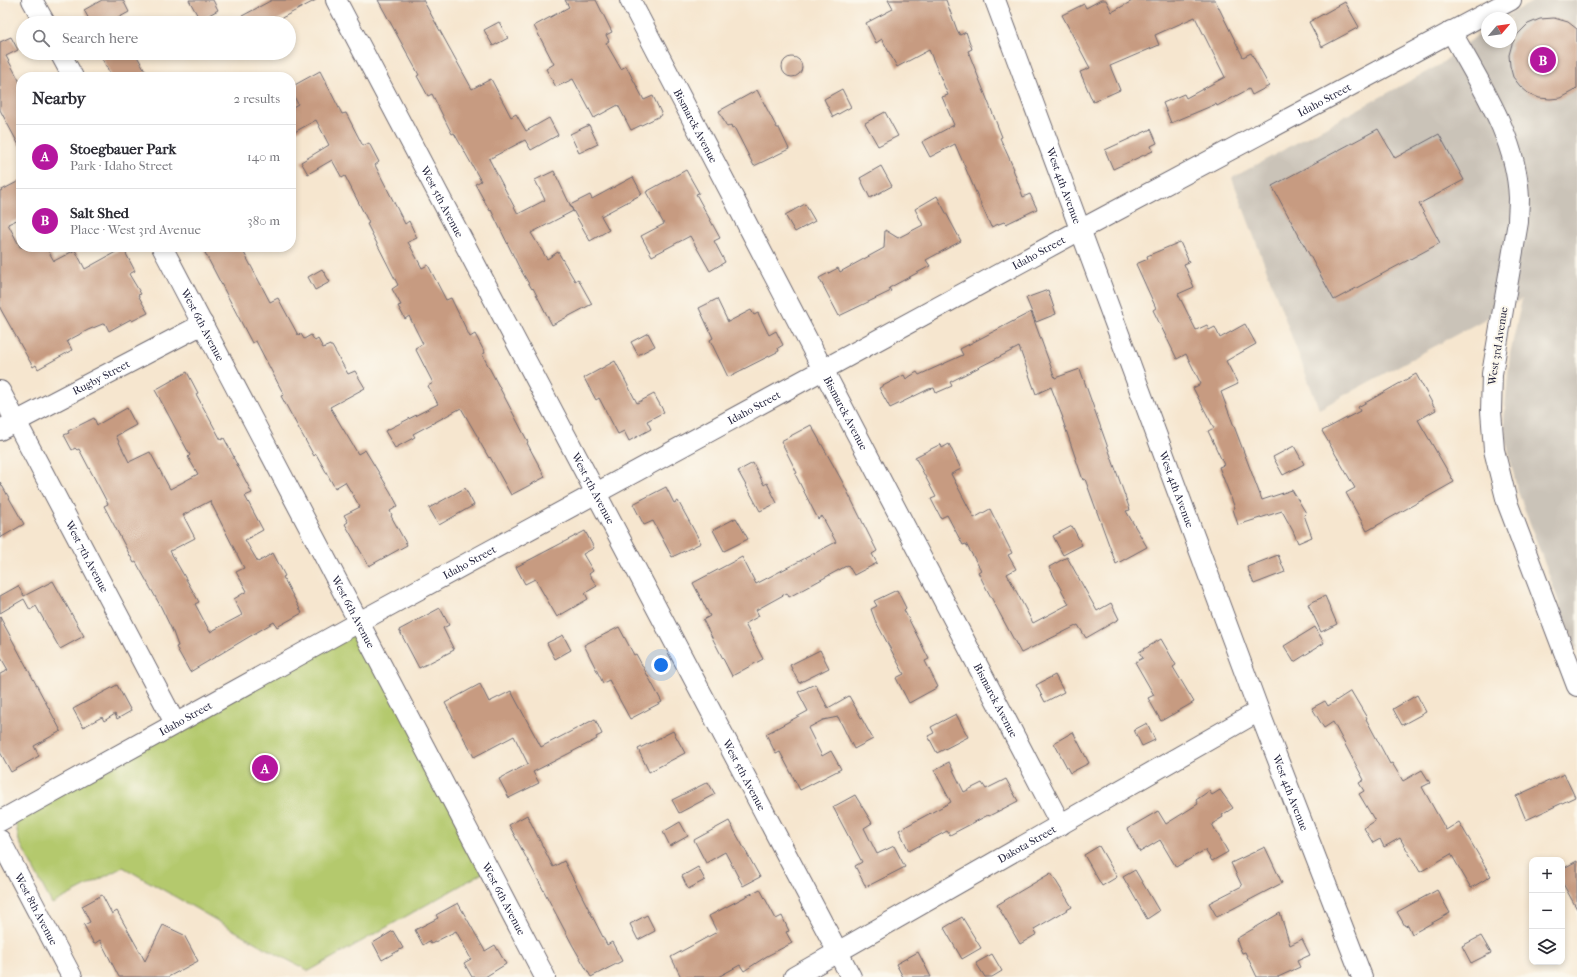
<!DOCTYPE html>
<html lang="en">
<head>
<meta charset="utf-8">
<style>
  body { margin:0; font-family:"IM FELL French Canon",serif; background:#f7f7f7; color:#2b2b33 }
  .controls { position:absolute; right:12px; bottom:12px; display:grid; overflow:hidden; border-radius:8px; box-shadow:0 2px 6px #0003 }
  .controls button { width:36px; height:36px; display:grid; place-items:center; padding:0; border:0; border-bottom:1px solid #e1e1e2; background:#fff; color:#2b2b33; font:20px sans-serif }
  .compass { position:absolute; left:1481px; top:12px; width:36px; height:36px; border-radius:50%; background:#fff; box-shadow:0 2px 6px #0003; rotate:61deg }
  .you { position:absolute; left:661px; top:665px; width:14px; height:14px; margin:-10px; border:3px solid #fff; border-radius:50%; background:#1a73e8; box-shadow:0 0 0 6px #1a73e833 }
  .badge { display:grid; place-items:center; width:26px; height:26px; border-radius:50%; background:#b5179e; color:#fff; font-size:13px; font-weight:700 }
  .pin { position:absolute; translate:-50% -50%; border:2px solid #fff; box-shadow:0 1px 4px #0006 }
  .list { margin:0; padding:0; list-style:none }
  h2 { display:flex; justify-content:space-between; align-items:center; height:52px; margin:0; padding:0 16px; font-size:17px }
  h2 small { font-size:13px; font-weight:400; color:#7c7c81 }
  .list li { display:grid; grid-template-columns:26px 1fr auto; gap:12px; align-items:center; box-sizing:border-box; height:64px; padding:0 16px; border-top:1px solid #e1e1e2 }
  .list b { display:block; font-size:15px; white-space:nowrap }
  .list p { margin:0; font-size:13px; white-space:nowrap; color:#7c7c81 }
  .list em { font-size:13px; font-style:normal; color:#7c7c81 }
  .icon { flex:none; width:22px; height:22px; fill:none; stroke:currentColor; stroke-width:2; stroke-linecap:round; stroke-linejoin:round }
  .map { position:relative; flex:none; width:1577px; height:977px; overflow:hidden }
  .search { position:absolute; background:#fff; box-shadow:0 2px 6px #0003; left:16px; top:16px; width:280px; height:44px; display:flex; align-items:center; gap:10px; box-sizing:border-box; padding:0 14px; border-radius:22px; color:#7c7c81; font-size:15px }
  .panel { position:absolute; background:#fff; box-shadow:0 2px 6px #0003; left:16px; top:72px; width:280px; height:180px; border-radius:16px }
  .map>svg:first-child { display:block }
  .industrial { fill:#cac3b8 }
  .green { fill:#b4c96d; stroke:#6b7654 }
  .building { fill:#c79b81; fill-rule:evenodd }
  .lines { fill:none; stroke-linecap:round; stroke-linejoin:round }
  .street-casing { stroke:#6c676f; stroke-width:22 }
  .street { stroke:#fff; stroke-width:20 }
  .labels { text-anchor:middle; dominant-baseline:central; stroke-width:4; stroke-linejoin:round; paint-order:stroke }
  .street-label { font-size:11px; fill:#22223b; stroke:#fbf7ec }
</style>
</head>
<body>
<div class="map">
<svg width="1577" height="977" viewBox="0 0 1577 977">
  <rect width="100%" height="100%" fill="#fbf7ec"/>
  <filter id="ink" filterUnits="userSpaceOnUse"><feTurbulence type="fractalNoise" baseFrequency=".025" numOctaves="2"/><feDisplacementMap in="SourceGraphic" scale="8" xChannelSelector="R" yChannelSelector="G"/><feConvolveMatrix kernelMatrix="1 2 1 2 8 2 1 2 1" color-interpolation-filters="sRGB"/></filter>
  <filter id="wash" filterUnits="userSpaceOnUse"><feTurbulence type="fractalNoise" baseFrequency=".012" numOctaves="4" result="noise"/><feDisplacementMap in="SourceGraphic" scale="16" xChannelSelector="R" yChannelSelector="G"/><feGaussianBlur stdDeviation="0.9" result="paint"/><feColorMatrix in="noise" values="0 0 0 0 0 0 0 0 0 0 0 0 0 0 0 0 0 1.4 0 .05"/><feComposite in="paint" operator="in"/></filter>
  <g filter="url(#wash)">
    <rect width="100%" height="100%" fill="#f6e6cf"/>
    <path class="industrial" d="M1536 0H1577V651L1517 489 1507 444 1504 419 1510 354 1522 299 1319 409 1232 178 1439 65 1487 28V42H1511V18H1502Z"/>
    <path class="green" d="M359 622 488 870 309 971 265 948 123 867 52 904 19 841 14 813Z"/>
    <g id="blocks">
      <g class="building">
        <path d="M102 0H123L129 12 118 18 121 23H91L84 10Z"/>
        <path d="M189 0H213L218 10 200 20Z"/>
        <path d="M272 0H316L272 23H229Z"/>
        <path d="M378 0H423L472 89 491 79 511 117 516 114 526 131 549 118 558 135 531 150 525 140 489 159 518 214 545 200 535 180 554 171 573 211 531 233 547 259 558 252 575 281 578 279 592 304 552 325 533 288 532 289 519 267 491 210 490 211 475 184 481 181 454 133 452 134 432 94 428 96 417 76 419 75Z"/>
        <path d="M565 0H596L612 32 606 35 609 41 606 43 621 69 626 66 644 100 653 96 662 115 631 130 618 105 594 118 573 79 556 87 546 69 554 64 534 26 569 7Z"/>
        <path d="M888 0H946L957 30 960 35 966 32 972 49 968 51 1002 137 1000 138 1014 169H1013L1023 197 1030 194 1037 209 1006 224 1004 222 991 227 955 144 930 157 922 142 954 125 942 97 948 95 929 50 897 67 882 39 876 43 866 23 893 9Z"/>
        <path d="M1101 0H1106L1112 12 1134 0H1215L1243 57 1251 53 1269 86 1252 95 1249 89 1217 106 1216 104 1171 123 1163 103 1184 94 1186 98 1225 77 1195 17 1155 35 1159 45 1110 66 1120 90 1093 102 1080 72 1090 68 1062 15 1084 4 1086 8Z"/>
        <path d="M1345 2 1359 27 1322 47 1309 22Z"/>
        <path d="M1554 18 1568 22 1577 29V88L1574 91 1561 98 1550 99 1539 98 1528 93 1520 86 1513 77 1510 66 1509 55 1512 44 1518 34 1528 24 1540 19Z"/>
        <path d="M499 22 508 38 493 46 484 30Z"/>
        <path d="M11 37 18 50 6 56 21 84V149L0 110V42Z"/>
        <path d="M99 53H135L149 77H112Z"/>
        <circle cx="792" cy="67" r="10"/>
        <path d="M320 71 342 114 346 113 363 146 369 143 379 162 375 165 405 224 409 221 417 238 408 242 422 268 428 265 446 300 451 298 470 337 475 334 485 353 482 354 528 442 527 443 545 477 511 495 490 457 489 458 478 439H479L461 408 413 434 415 437 395 448 385 431 438 404 428 386 433 383 415 348 423 344 409 316 405 319 398 306 401 305 392 289 398 285 367 224 369 223 345 176 342 178 332 160 308 174 301 162 329 145 316 120 291 134V108L298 104 291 91V87Z"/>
        <path d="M842 89 851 107 833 117 824 99Z"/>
        <path d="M757 90 777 128H779L789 149 754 166 734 127 732 128 731 125 727 127 719 111Z"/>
        <path d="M885 112 898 136 878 146 865 123Z"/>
        <path d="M589 125 598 144 579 153 570 134Z"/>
        <path d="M1151 129 1157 143 1151 146 1153 151 1113 169 1105 150Z"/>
        <path d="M1378 129 1395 158 1439 134 1464 180 1419 204 1440 243 1334 300 1272 186Z"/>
        <path d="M881 166 892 186 870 198 860 178Z"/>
        <path d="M686 170 699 193 696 194 720 238 714 241 725 262 710 271 690 236 652 256 641 236 664 224 646 192Z"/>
        <path d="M633 177 642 194 601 216 609 230 590 241 570 205 590 195 592 199Z"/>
        <path d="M21 180V218L8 224 20 247H46L54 261 75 250 85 269 123 248 135 271 129 274 141 294 138 295 148 313 132 321 131 319 109 331 105 323 88 330 67 341 72 350 38 369 36 365 33 367 0 308V191Z"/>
        <path d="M937 196 961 241 926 260 930 266 889 288 891 291 839 316 819 278 838 268 840 272 884 248 885 230 898 238 923 225 915 209Z"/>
        <path d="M805 204 815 221 795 232 785 215Z"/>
        <path d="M1180 242 1189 262 1184 264 1194 287 1178 294 1196 330 1207 325 1209 330 1215 327 1220 338 1245 324 1256 344 1226 361 1238 384 1221 392 1262 500 1292 490 1306 513 1304 515 1312 537 1298 543 1293 531 1282 511 1238 525 1233 509 1235 508 1219 467 1224 465 1208 431 1214 428 1193 388 1201 384 1186 354 1177 359 1153 310 1156 308 1136 264 1148 259 1147 256Z"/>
        <path d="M202 247H241L270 302 278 298 298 335 301 334 304 339 311 335 315 341 318 339 323 348 330 345V346H332L348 374 355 371 365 388 330 407 358 454 365 450 390 491 398 506 390 511 392 515 391 516 407 545 369 566 345 524 348 522 344 515 360 507 345 482 335 488 316 454 314 456 281 396 284 395 256 341 252 343Z"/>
        <path d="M322 269 330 282 315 290 308 277Z"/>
        <path d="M1048 290 1056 314 1036 322 1026 298Z"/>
        <path d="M717 299 728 322 751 310 754 315 758 313 769 335 776 331 783 345 778 348 779 351 728 377 710 340 713 338 699 308Z"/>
        <path d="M1031 312 1055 378 1080 369 1130 510 1126 511 1147 547 1116 564 1085 479 1083 480 1062 418H1063L1051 387 1036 394 1019 347 950 382 952 386 936 393 934 388 929 389 890 408 879 388 904 375 906 379 917 372 919 375 963 355 960 349Z"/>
        <path d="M648 333 655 346 638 355 631 342Z"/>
        <path d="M615 361 637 403 654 394 664 412 647 421 651 429 629 441 624 431 618 434 599 398 596 400 584 378Z"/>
        <path d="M187 372 198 393 196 394 221 440 224 438 234 457H233L252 493 245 496 263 530 245 540 258 562 273 553 285 576 283 577 302 613 277 627 274 622 190 672 176 647 178 646 173 632 161 607 136 562 134 563 104 506 108 504 79 449 77 450 75 448 72 450 64 435 69 433 68 431 94 418 97 425 127 408 136 425 116 436 129 462 150 452 170 489 198 474 188 457 190 455 155 390ZM210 501 244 568 236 572 247 591 234 599 242 615 210 632 195 604 199 602 170 551 195 538 183 515Z"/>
        <path d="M1416 374 1436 410 1418 420 1454 482 1367 531 1346 493 1355 488 1322 431 1360 411 1358 407Z"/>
        <path d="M811 425 842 481 877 551 872 554 877 563 854 575 848 565 789 597 787 593 756 610 759 616 745 624 763 659 732 676 703 620 710 616 693 583 742 557 756 584 836 542 822 516 818 519 795 474 797 473 781 441Z"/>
        <path d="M941 444 942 448 949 444 961 469 951 474 974 518 990 509 1012 553 1008 555 1016 569 1007 574 1033 623 1069 604 1049 567 1067 557 1097 611 1111 603 1119 619 1086 638 1078 625 1021 653 985 586 978 572 981 570 966 544 963 545 947 515 941 518 931 499 936 497 915 457Z"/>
        <path d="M1294 446 1304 464 1283 475 1273 457Z"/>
        <path d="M753 463 764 485 767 483 777 503 760 511 738 471Z"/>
        <path d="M0 482 24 524 0 538Z"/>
        <path d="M666 487 674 503 678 501 701 543 672 557 653 521 644 525 633 504Z"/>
        <path d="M465 488 474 505 439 525 429 508Z"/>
        <path d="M736 518 748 539 724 551 713 530Z"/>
        <path d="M1072 526 1082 545 1063 555 1053 536Z"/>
        <path d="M585 531 594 548 583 554 593 571 589 574 597 586 585 593 588 599 557 617 535 579 525 584 516 567Z"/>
        <path d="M1278 555 1285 572 1254 584 1247 567Z"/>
        <path d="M53 581 84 636 60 649 36 606 30 610 24 599 0 613V596L18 586 24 596Z"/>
        <path d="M897 590 906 608 904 610 929 659 925 661 938 687 909 703 896 678 904 674 875 620 871 609 877 606 874 601Z"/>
        <path d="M1325 596 1337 624 1321 632 1308 604Z"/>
        <path d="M440 608 449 625 443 628 454 650 419 668 399 630Z"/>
        <path d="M0 617 61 731 34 746 39 756 11 772 0 752V674L8 670 0 656Z"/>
        <path d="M619 627 634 655 636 654 662 702 630 719 609 680 603 683 584 645Z"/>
        <path d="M1315 627 1324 643 1294 662 1284 646Z"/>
        <path d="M563 635 571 650 555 659 547 643Z"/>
        <path d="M1161 639 1176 665 1173 667 1194 702 1161 721 1148 698 1154 695 1135 662 1143 658 1139 652Z"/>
        <path d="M820 650 829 668 799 683 790 665Z"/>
        <path d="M1055 675 1064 692 1045 702 1036 685Z"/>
        <path d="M480 684 489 702 511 691 541 747 595 719 602 734 596 737 597 739 533 772 539 783 509 798 499 779 528 764 514 736 474 757 445 703Z"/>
        <path d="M815 684 828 708 849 696 873 739 854 749 838 717 823 720 808 728 822 756 831 751 841 769 800 790 780 752 776 754 766 734 808 711 798 692Z"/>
        <path d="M117 685 131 711 117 719 115 714 104 721 102 717 83 727 73 709Z"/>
        <path d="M1351 691 1367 718 1366 719 1390 764 1392 763 1403 781 1422 770 1430 783 1422 787 1446 830 1459 822 1491 876 1471 888 1451 854 1420 872 1400 838 1384 847 1380 839 1373 843 1364 828 1375 821 1359 794 1364 791 1359 783 1364 780 1333 722 1324 728 1312 708 1325 701 1328 706Z"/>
        <path d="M1417 695 1426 712 1402 725 1393 709Z"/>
        <path d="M956 714 968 737 937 753 928 736 934 733 931 727Z"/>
        <path d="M1147 723 1155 740 1142 746 1134 730Z"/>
        <path d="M673 731 685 753 649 772 638 749Z"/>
        <path d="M1073 732 1089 763 1070 773 1054 743Z"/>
        <path d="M949 762 964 792 982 783 986 789 1006 779 1018 801 989 816 988 815 950 835 947 831 909 851 899 830 951 802 934 770Z"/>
        <path d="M1564 774 1575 797 1526 820 1516 796Z"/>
        <path d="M708 782 715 794 679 813 672 800Z"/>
        <path d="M1220 790 1233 808 1222 815 1223 817 1212 824 1228 852 1212 861 1205 850 1176 867 1160 840 1140 852 1127 829 1158 811 1166 824 1198 804 1196 800 1209 791 1212 795Z"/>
        <path d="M855 795 872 823 864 828 877 854 894 846 905 867 866 887 855 866 862 862 833 807Z"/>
        <path d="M527 815 553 867 564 861 607 945 612 942 622 961 591 977 573 946 509 825Z"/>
        <path d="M729 821 760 877 743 886 725 852 706 863 694 840Z"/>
        <path d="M680 822 688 836 670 846 663 832Z"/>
        <path d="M1099 846 1117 877 1102 886 1084 855Z"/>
        <path d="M1265 847 1282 883 1217 917 1209 903 1242 886 1231 863Z"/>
        <path d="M1577 861V909L1562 882V869Z"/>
        <path d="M698 867 705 880 688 889 682 876Z"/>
        <path d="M1135 870 1159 911 1147 919 1123 877Z"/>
        <path d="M1051 873 1072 907 1034 929 1037 934 1020 944 997 905Z"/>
        <path d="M760 889 776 919 782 916 789 931 786 932 792 943 767 956 744 971 740 965 718 977H681L671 957 717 932 709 916Z"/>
        <path d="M1437 890 1450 913 1412 934 1408 925 1405 926 1397 912Z"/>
        <path d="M102 895 112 914 117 911 145 961 163 925 184 935 198 961 168 977H119L100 940 94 944 84 925 90 922 82 906Z"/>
        <path d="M458 903 485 951 495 945 506 964 485 977H472L464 963 471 959 456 931 431 944 429 941 423 945 415 930 438 918 436 915Z"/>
        <path d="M1280 913 1290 945 1302 939 1310 955 1297 961 1300 967 1278 977H1257L1245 952 1242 953 1236 939Z"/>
        <path d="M647 915 655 931 638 940 630 924Z"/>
        <path d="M962 917 981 948 962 959 944 928Z"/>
        <path d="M393 931 403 948 382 960 373 943Z"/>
        <path d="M1481 936 1491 953 1471 963 1462 946Z"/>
        <path d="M918 952 931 977H903L896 964Z"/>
        <path d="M992 954 1002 971 992 977H985L976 963Z"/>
      </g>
    </g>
  </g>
  <g filter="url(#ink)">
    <use href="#blocks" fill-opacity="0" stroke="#6c676f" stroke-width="1"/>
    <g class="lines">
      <defs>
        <g id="street">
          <path d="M32 0 45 23"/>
          <path id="s1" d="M336 0 851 977"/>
          <path id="s2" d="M630 0 1061 825"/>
          <path id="s3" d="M995 0 1259 711 1362 977"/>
          <path d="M1451 31C1479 83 1517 137 1519 198 1519 206 1518 214 1518 222L1492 374 1491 411 1494 450 1507 502 1577 686"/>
          <path d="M60 53 73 77"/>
          <path id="s4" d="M162 247 545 977"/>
          <path id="s5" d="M0 391 175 723"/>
          <path id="s6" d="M0 430 203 324"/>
          <path id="s7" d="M0 821 359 622 1080 230 1511 0"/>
          <path id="s8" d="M0 840 72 977"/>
          <path id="s9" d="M794 977 1259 711"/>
        </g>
      </defs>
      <use href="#street" class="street-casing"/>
      <use href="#street" class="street"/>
    </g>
  </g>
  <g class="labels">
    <g class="street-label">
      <text stroke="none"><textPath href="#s7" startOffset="1508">Idaho Street</textPath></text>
      <text stroke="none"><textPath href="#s2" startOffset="142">Bismarck Avenue</textPath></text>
      <text stroke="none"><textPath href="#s3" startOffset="198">West 4th Avenue</textPath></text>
      <text stroke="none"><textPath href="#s1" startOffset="228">West 5th Avenue</textPath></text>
      <text stroke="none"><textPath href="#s7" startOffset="1184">Idaho Street</textPath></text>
      <text stroke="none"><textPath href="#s4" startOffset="88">West 6th Avenue</textPath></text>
      <text transform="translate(1498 346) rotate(-81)">West 3rd Avenue</text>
      <text stroke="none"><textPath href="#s6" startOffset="114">Rugby Street</textPath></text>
      <text stroke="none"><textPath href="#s7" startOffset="860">Idaho Street</textPath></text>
      <text stroke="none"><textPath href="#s2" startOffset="466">Bismarck Avenue</textPath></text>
      <text stroke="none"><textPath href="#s1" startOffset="552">West 5th Avenue</textPath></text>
      <text stroke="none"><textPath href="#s3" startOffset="522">West 4th Avenue</textPath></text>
      <text stroke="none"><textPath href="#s5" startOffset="187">West 7th Avenue</textPath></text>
      <text stroke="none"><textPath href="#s7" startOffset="536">Idaho Street</textPath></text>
      <text stroke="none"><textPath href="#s4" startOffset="412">West 6th Avenue</textPath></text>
      <text stroke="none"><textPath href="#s2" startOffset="790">Bismarck Avenue</textPath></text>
      <text stroke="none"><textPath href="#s7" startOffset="212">Idaho Street</textPath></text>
      <text stroke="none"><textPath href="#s1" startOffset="876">West 5th Avenue</textPath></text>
      <text stroke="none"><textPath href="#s3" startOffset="846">West 4th Avenue</textPath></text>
      <text stroke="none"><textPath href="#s9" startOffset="268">Dakota Street</textPath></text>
      <text stroke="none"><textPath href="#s4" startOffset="736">West 6th Avenue</textPath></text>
      <text stroke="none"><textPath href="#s8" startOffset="78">West 8th Avenue</textPath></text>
    </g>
  </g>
</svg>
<div class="controls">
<button>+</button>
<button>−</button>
<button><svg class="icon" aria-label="layers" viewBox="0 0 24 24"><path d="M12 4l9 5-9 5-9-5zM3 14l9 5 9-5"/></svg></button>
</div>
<svg class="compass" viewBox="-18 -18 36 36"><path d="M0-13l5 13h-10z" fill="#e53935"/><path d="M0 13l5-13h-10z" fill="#7c7c81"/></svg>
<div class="you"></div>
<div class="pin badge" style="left:265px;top:768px">A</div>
<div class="pin badge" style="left:1543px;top:60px">B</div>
<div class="search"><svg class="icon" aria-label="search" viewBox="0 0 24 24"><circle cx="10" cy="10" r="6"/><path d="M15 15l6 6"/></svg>Search here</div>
<section class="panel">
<h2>Nearby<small>2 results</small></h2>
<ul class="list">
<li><span class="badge">A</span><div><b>Stoegbauer Park</b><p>Park · Idaho Street</p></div><em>140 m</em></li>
<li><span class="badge">B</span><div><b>Salt Shed</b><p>Place · West 3rd Avenue</p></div><em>380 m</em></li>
</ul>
</section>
</div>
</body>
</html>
